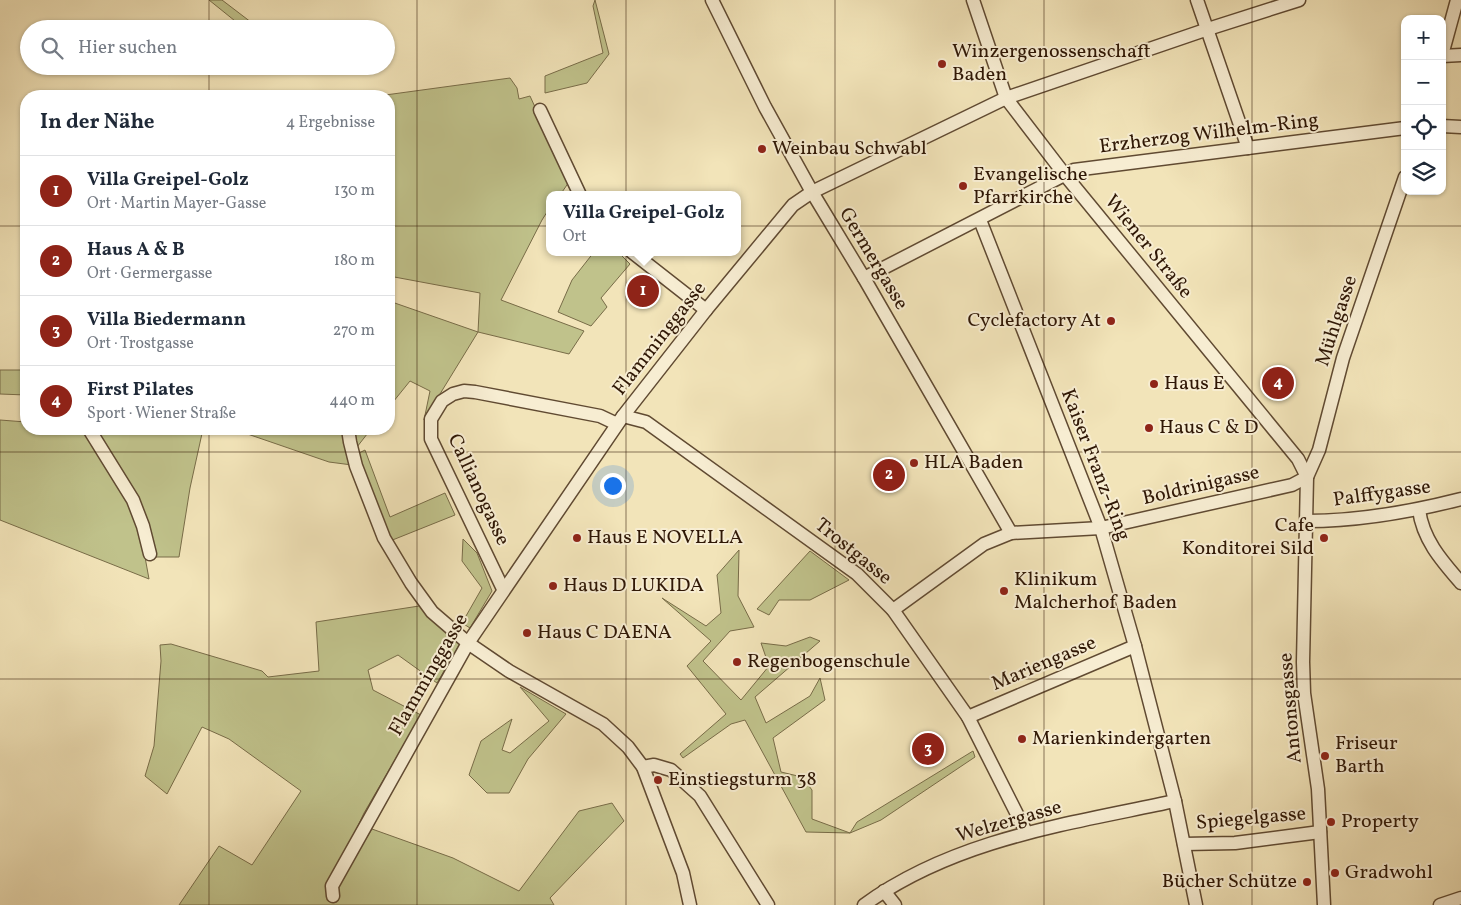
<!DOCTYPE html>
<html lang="de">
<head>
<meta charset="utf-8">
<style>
  body { margin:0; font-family:Vollkorn,serif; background:#f2f2f3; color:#1f2937 }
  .controls { position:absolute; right:15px; top:15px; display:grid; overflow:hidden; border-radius:10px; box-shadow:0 1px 4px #0004 }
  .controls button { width:45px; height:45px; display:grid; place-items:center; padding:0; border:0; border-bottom:1px solid #e0e1e3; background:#fff; color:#1f2937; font:25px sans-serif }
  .you { position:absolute; left:612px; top:485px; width:18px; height:18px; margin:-12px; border:4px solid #fff; border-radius:50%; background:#1a73e8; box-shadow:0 0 0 8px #1a73e833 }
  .badge { display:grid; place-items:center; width:32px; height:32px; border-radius:50%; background:#8f2418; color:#fff; font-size:16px; font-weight:700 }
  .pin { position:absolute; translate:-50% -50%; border:2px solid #fff; box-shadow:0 1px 5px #0006 }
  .popup { position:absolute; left:546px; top:191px; width:195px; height:65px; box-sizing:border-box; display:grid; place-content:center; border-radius:10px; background:#fff; filter:drop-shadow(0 1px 4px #0005); font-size:16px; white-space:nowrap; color:#747a83 }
  .popup b { font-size:19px; color:#1f2937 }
  .popup::after { content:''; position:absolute; left:50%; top:100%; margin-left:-10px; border:10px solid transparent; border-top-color:#fff }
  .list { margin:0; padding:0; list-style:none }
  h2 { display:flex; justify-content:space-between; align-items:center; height:65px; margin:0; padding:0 20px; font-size:21px }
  h2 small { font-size:16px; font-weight:400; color:#747a83 }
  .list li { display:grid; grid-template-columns:32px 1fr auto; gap:15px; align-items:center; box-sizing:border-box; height:70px; padding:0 20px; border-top:1px solid #e0e1e3 }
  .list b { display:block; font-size:19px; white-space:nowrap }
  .list p { margin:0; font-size:16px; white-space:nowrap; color:#747a83 }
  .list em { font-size:16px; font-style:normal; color:#747a83 }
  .icon { flex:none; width:28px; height:28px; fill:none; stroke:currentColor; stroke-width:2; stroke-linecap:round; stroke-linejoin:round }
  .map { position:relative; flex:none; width:1461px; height:905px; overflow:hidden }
  .search { position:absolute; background:#fff; box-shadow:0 1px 4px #0004; left:20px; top:20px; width:375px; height:55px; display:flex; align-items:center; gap:12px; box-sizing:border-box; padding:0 18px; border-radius:28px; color:#747a83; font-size:19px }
  .panel { position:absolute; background:#fff; box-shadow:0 1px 4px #0004; left:20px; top:90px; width:375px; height:345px; border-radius:20px }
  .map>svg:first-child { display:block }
  .green { fill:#c0c28b; stroke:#786c48 }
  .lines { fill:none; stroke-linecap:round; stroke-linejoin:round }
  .minor-casing { stroke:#604a32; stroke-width:15 }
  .minor { stroke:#f7edd2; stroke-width:12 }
  .grid { fill:none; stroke:#2f1705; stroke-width:1; stroke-opacity:0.55 }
  .poi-dot { fill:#8f2418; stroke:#f7edd2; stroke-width:2 }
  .labels { text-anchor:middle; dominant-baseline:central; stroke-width:4; stroke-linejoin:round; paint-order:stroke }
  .poi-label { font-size:20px; fill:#2f1705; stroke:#f7edd2; text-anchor:start }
  .street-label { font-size:20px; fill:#2f1705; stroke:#f7edd2 }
</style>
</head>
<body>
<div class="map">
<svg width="1461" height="905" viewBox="0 0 1461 905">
  <rect width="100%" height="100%" fill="#f2e4b9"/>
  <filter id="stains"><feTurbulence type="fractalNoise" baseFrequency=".004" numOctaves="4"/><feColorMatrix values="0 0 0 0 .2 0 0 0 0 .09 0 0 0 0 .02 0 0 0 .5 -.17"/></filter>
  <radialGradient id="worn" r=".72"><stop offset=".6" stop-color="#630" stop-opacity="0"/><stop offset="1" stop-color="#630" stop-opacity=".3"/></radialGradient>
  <g class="green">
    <path d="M209 0H222L260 29H245Z"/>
    <path d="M595 0 609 54 587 83 545 93V76L603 53 593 6Z"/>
    <path d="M510 78 517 88 519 99 530 96 569 182 560 195H549V209L542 220 501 300 584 331 569 354 478 332 424 420 430 391 410 381 389 407V301L478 332 480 293 389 276V96H378Z"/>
    <path d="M594 252H618L630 264 601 298 607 307 591 326 558 312 572 280Z"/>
    <path d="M0 370H26V395L0 394Z"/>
    <path d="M0 420 26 422V429H203L190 488 179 557H145L149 579 0 520Z"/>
    <path d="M233 429H371L357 447 352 465 329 462Z"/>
    <path d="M365 450 390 517 445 493 455 515 390 541 371 498 359 453Z"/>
    <path d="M463 539 477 553 492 591 470 628 462 623 482 588 462 561Z"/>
    <path d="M739 550 738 596 754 627 730 631 703 661 741 700 769 666 761 643 786 646 810 637 820 641 755 697 766 723 810 696 820 678 825 700 773 738 781 772 802 777 812 790V819L850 833 857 822 973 751 975 757 881 820 850 833 806 832 745 720 731 724 683 758 680 754 726 714 687 666 711 641 662 598 706 626 721 613 717 575Z"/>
    <path d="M810 551 849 580 810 600H779L769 615 757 609Z"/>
    <path d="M419 606 462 640 437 683 398 655 368 670 373 690 421 715 364 813 342 860 349 865 372 829 453 858 519 891 579 811 612 803 624 821 550 898 554 905H179L219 846 252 865 301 791 229 739 202 727 167 794 145 776 154 746 161 661 160 645 171 644 262 671 268 677 319 671 316 622Z"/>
    <path d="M520 687 566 714 528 759 509 793H487L469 775 481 741 512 719 502 750 510 753 549 721Z"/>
  </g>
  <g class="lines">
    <defs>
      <g id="minor">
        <path d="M712 0 765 107 812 192 864 278 1011 533"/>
        <path d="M973 0 1006 98 1065 175 1298 459 1307 477"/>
        <path d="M1197 0 1248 148"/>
        <path d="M1442 55 1457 0"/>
        <path d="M1442 56 1461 55"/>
        <path d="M540 110 580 195"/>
        <path d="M1442 126 1461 127"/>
        <path d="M980 220 1101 528 1135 646 1175 801 1196 905"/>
        <path d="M632 252 706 310"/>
        <path d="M864 278 1074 170 1405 128"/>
        <path d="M623 416 646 422 857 574 893 610 968 717 1026 832"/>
        <path d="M89 429 133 500 143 526 150 554"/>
        <path d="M348 429 350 442 356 466 384 538 411 583 432 612 468 643 509 671 603 724 628 747 643 767 683 873 690 905"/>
        <path d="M1419 510C1423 540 1442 561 1461 583"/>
        <path d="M1307 521C1359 521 1410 512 1461 499"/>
        <path d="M503 589 431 439V419L442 401 453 394 464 391 475 392 600 416 617 424"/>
        <path d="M893 610 984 544 1011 533 1101 528 1292 485 1307 477"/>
        <path d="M968 717 1135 646"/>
        <path d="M643 767 654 765 671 770 700 796 768 905"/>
        <path d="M1184 844 1235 843 1320 832"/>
        <path d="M884 891 895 905"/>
        <path d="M333 896 332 886 468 643 623 416 706 310 793 205 812 192 1006 98 1208 29 1299 0"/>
        <path d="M864 905C955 839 1068 824 1175 801"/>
        <path d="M1324 905 1318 789 1304 693 1303 662 1307 477 1319 450 1343 358 1405 177"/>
        <path d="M1440 905 1461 898"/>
      </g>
    </defs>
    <use href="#minor" class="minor-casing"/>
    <use href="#minor" class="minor"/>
  </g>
  <path class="grid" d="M209 0V29M417 0V905M626 0V905M835 0V905M1044 0V905M1252 0V905M209 66V96M0 226H26M389 226H1461M209 429V905M0 452H1461M0 679H1461"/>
  <g class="poi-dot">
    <circle cx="942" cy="64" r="5"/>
    <circle cx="762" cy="149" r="5"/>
    <circle cx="963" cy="186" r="5"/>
    <circle cx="1111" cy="321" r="5"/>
    <circle cx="1154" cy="384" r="5"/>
    <circle cx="1149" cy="428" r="5"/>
    <circle cx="914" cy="463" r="5"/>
    <circle cx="577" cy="538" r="5"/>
    <circle cx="1324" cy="538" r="5"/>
    <circle cx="553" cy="586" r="5"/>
    <circle cx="1004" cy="591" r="5"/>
    <circle cx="527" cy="633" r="5"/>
    <circle cx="737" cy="662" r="5"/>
    <circle cx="1022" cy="739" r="5"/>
    <circle cx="1325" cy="756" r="5"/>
    <circle cx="658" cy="780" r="5"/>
    <circle cx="1331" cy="822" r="5"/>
    <circle cx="1335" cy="873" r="5"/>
    <circle cx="1307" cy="882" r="5"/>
  </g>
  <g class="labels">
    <g class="poi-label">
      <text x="952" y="52">Winzergenossenschaft<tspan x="952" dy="23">Baden</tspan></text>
      <text x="772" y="149">Weinbau Schwabl</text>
      <text x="973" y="175">Evangelische<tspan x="973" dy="23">Pfarrkirche</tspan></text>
      <text x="1101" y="321" text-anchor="end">Cyclefactory At</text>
      <text x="1164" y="384">Haus E</text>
      <text x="1159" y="428">Haus C &amp; D</text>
      <text x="924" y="463">HLA Baden</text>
      <text x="1314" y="526" text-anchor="end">Cafe<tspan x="1314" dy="23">Konditorei Sild</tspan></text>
      <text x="587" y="538">Haus E NOVELLA</text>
      <text x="1014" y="580">Klinikum<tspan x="1014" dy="23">Malcherhof Baden</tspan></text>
      <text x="563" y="586">Haus D LUKIDA</text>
      <text x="537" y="633">Haus C DAENA</text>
      <text x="747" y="662">Regenbogenschule</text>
      <text x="1032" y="739">Marienkindergarten</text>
      <text x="1335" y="744">Friseur<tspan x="1335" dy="23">Barth</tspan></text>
      <text x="668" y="780">Einstiegsturm 38</text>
      <text x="1341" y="822">Property</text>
      <text x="1345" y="873">Gradwohl</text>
      <text x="1297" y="882" text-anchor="end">Bücher Schütze</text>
    </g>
    <g class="street-label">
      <text transform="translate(1209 134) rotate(-7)">Erzherzog Wilhelm-Ring</text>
      <text transform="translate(1148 247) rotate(51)">Wiener Straße</text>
      <text transform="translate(873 259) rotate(59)">Germergasse</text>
      <text transform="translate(1337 321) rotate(-72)">Mühlgasse</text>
      <text transform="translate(660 339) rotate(-52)">Flamminggasse</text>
      <text transform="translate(1095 465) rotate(69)">Kaiser Franz-Ring</text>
      <text transform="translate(1201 486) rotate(-13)">Boldrinigasse</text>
      <text transform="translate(478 490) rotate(65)">Callianogasse</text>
      <text transform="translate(1382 494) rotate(-8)">Palffygasse</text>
      <text transform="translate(853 552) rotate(39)">Trostgasse</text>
      <text transform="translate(1044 664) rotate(-23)">Mariengasse</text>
      <text transform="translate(429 675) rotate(-60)">Flamminggasse</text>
      <text transform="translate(1291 708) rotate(-95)">Antonsgasse</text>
      <text transform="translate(1251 819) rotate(-5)">Spiegelgasse</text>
      <text transform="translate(1009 822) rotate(-16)">Welzergasse</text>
    </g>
  </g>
  <rect width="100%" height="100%" filter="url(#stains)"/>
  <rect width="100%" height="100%" fill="url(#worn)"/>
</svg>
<div class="controls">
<button>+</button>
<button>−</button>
<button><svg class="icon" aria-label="locate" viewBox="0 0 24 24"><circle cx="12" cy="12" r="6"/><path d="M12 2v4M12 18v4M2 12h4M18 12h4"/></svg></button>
<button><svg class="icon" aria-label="layers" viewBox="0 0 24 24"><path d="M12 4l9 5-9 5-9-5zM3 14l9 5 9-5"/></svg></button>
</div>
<div class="you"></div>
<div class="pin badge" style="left:643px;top:291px">1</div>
<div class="popup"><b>Villa Greipel-Golz</b>Ort</div>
<div class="pin badge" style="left:889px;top:475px">2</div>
<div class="pin badge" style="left:928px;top:749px">3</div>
<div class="pin badge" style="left:1278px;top:383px">4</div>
<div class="search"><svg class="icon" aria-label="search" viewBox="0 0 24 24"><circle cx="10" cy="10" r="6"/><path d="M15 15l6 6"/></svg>Hier suchen</div>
<section class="panel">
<h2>In der Nähe<small>4 Ergebnisse</small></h2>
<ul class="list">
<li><span class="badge">1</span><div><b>Villa Greipel-Golz</b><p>Ort · Martin Mayer-Gasse</p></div><em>130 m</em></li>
<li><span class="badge">2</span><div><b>Haus A &amp; B</b><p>Ort · Germergasse</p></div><em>180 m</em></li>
<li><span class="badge">3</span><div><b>Villa Biedermann</b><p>Ort · Trostgasse</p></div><em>270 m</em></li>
<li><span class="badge">4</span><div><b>First Pilates</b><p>Sport · Wiener Straße</p></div><em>440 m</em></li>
</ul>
</section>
</div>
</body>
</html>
